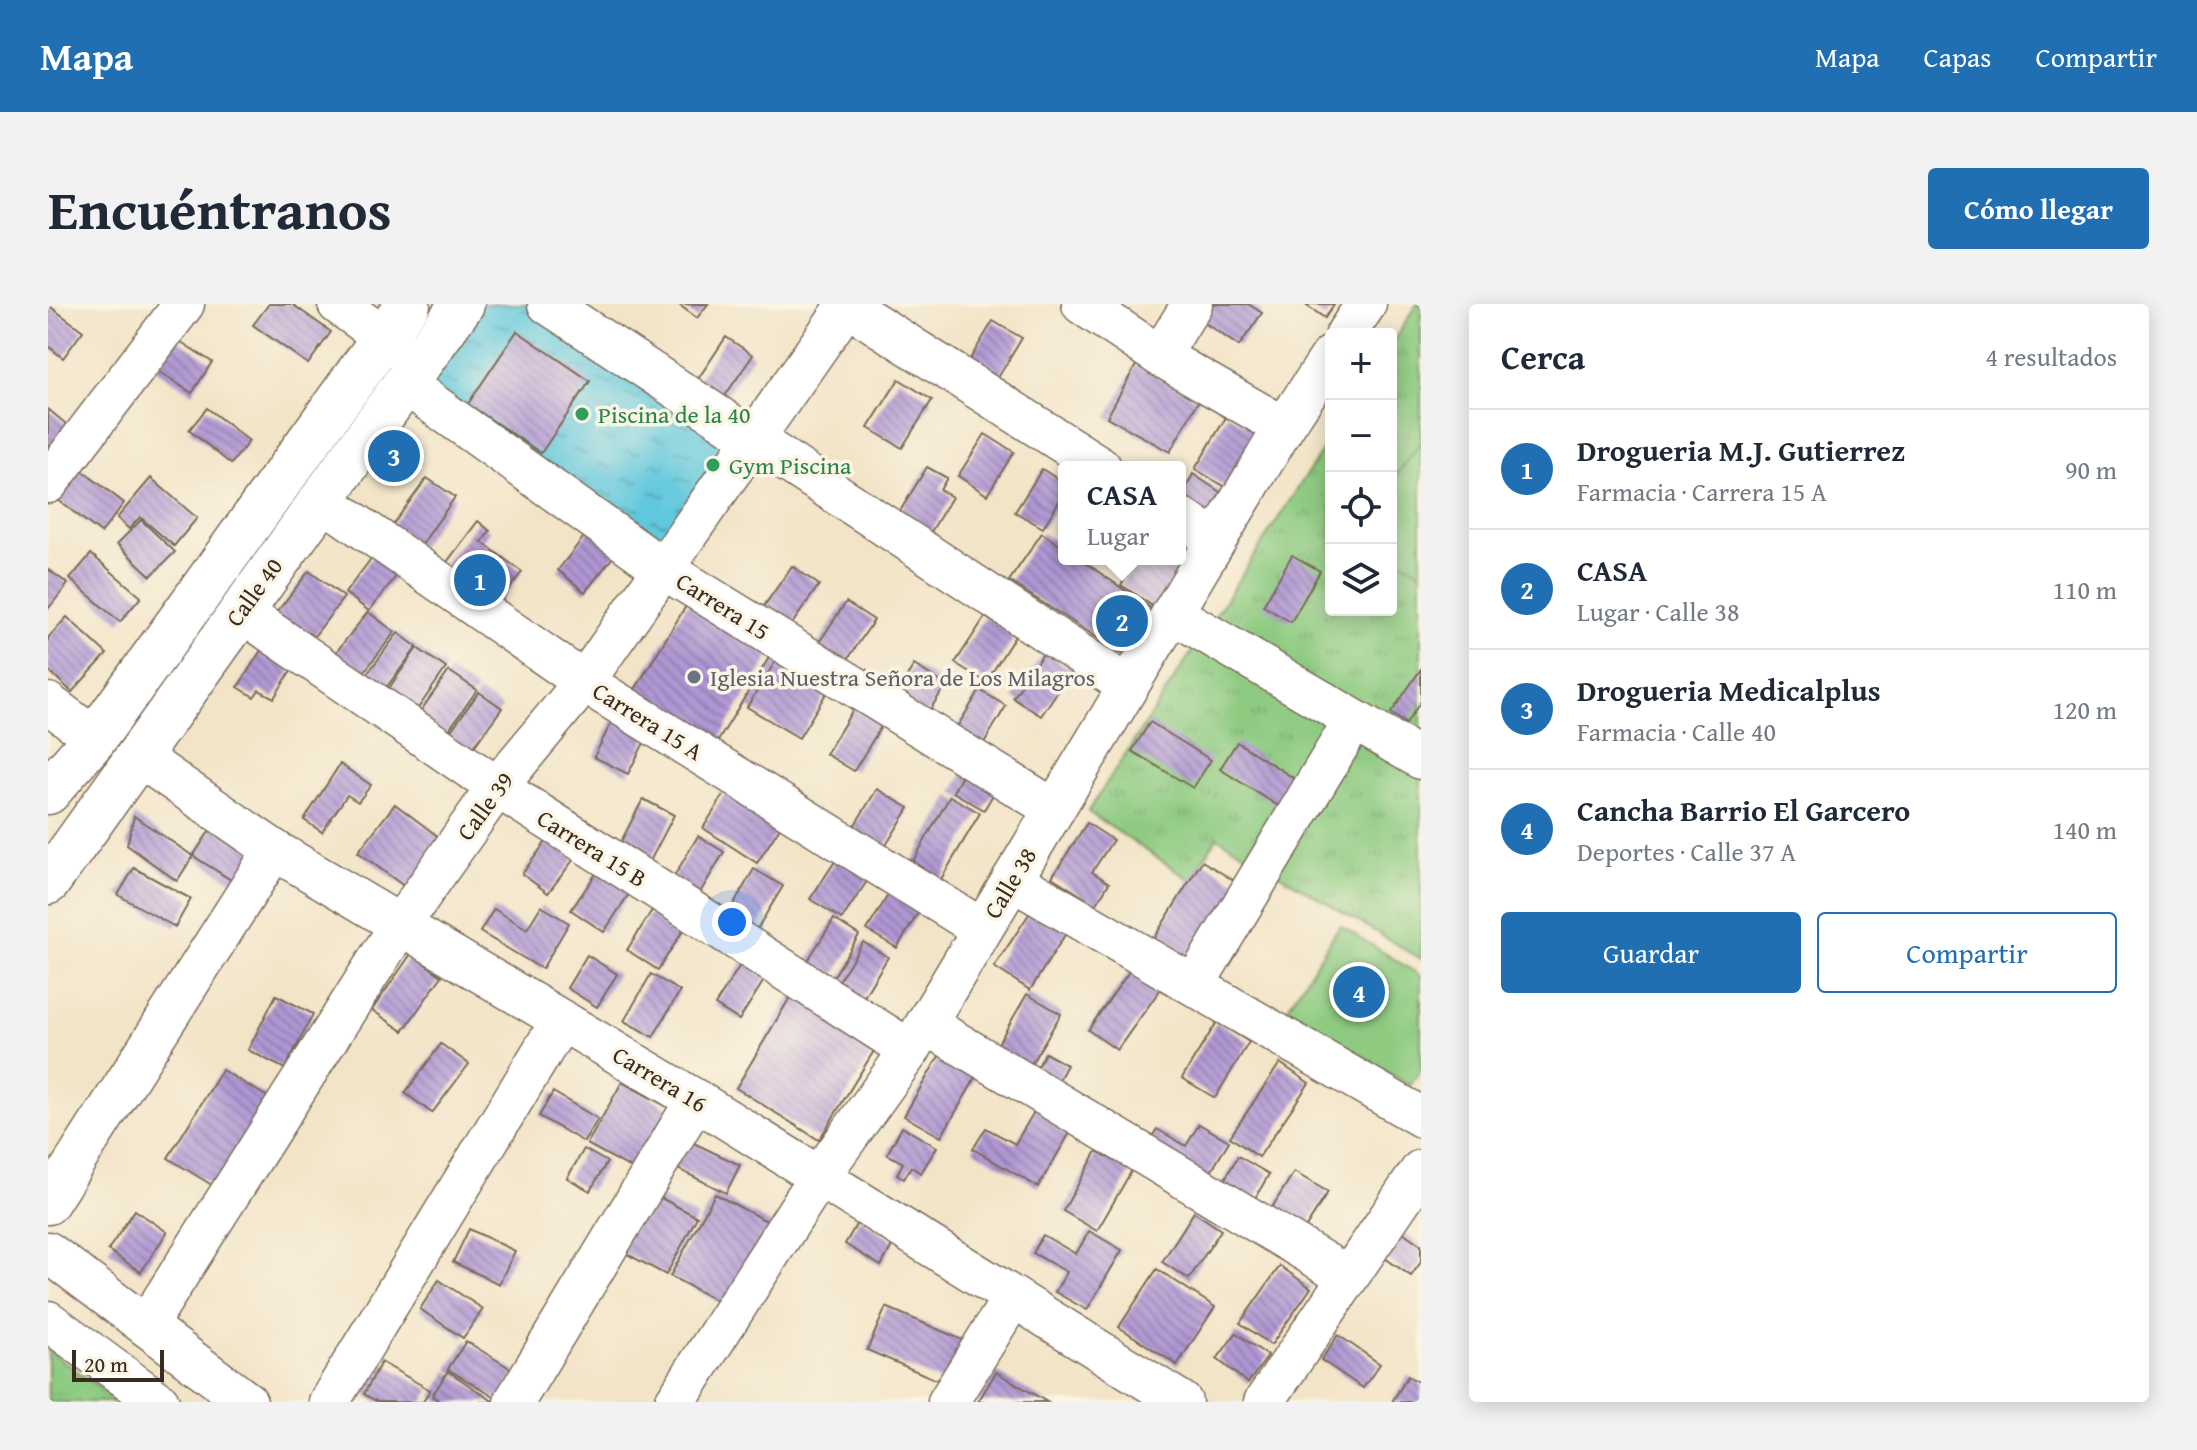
<!DOCTYPE html>
<html lang="es">
<head>
<meta charset="utf-8">
<style>
  body { margin:0; font-family:"Gentium Book Plus",serif; background:#f2f2f3; color:#1f2937 }
  .controls { position:absolute; right:24px; top:24px; display:grid; overflow:hidden; border-radius:8px; box-shadow:0 4px 20px #0003 }
  .controls button { width:72px; height:72px; display:grid; place-items:center; padding:0; border:0; border-bottom:2px solid #e0e1e3; background:#fff; color:#1f2937; font:40px sans-serif }
  .scale { position:absolute; left:24px; bottom:20px; width:92px; box-sizing:border-box; padding-left:8px; border:4px solid #3b2a1e; border-top:0; font-size:22px; line-height:28px; white-space:nowrap; color:#3b2a1e; -webkit-text-stroke:6px #fcf5e5; paint-order:stroke }
  .you { position:absolute; left:684px; top:618px; width:28px; height:28px; margin:-20px; border:6px solid #fff; border-radius:50%; background:#1a73e8; box-shadow:0 0 0 12px #1a73e833 }
  .badge { display:grid; place-items:center; width:52px; height:52px; border-radius:50%; background:#1f6fb2; color:#fff; font-size:26px; font-weight:700 }
  .pin { position:absolute; translate:-50% -50%; border:4px solid #fff; box-shadow:0 2px 8px #0006 }
  .popup { position:absolute; left:1010px; top:157px; width:128px; height:104px; box-sizing:border-box; display:grid; place-content:center; border-radius:8px; background:#fff; filter:drop-shadow(0 2px 6px #0005); font-size:26px; white-space:nowrap; color:#747a83 }
  .popup b { font-size:30px; color:#1f2937 }
  .popup::after { content:''; position:absolute; left:50%; top:100%; margin-left:-16px; border:16px solid transparent; border-top-color:#fff }
  .list { margin:0; padding:0; list-style:none }
  h2 { display:flex; justify-content:space-between; align-items:center; height:104px; margin:0; padding:0 32px; font-size:34px }
  h2 small { font-size:26px; font-weight:400; color:#747a83 }
  .list li { display:grid; grid-template-columns:52px 1fr auto; gap:24px; align-items:center; box-sizing:border-box; height:120px; padding:0 32px; border-top:2px solid #e0e1e3 }
  .list b { display:block; font-size:30px; white-space:nowrap }
  .list p { margin:0; font-size:26px; white-space:nowrap; color:#747a83 }
  .list em { font-size:26px; font-style:normal; color:#747a83 }
  .actions { display:flex; gap:16px; padding:24px 32px }
  .actions a { flex:1; padding:18px 0; border:2px solid #1f6fb2; border-radius:8px; text-align:center; font-size:28px; color:#1f6fb2 }
  .actions .main { background:#1f6fb2; color:#fff }
  .icon { flex:none; width:44px; height:44px; fill:none; stroke:currentColor; stroke-width:2; stroke-linecap:round; stroke-linejoin:round }
  .map { position:relative; flex:none; width:1373px; height:1098px; overflow:hidden; border-radius:8px }
  header { display:flex; align-items:center; gap:48px; box-sizing:border-box; height:112px; padding:0 40px; background:#1f6fb2; color:#fff }
  header strong { font-size:38px }
  nav { display:flex; gap:44px; margin-inline-start:auto; font-size:28px }
  .intro { display:flex; align-items:center; justify-content:space-between; box-sizing:border-box; height:192px; padding:0 48px }
  h1 { margin:0; font-size:56px }
  .button { padding:20px 36px; border-radius:8px; background:#1f6fb2; color:#fff; font-size:28px; font-weight:700 }
  main { display:flex; gap:48px; padding:0 48px }
  aside { flex:1; background:#fff; border-radius:8px; box-shadow:0 4px 20px #0003 }
  .map>svg:first-child { display:block }
  .grass { fill:url(#grass-tufts); stroke:#647a50; stroke-width:2 }
  .pitch { fill:#8ecb81; stroke:#647a50; stroke-width:2 }
  .water { fill:url(#water-ripples); stroke:#4e797e; stroke-width:2 }
  .building { fill:url(#building-back-hatch) }
  .lines { fill:none; stroke-linecap:round; stroke-linejoin:round }
  .minor-casing { stroke:#7b6b59; stroke-width:43 }
  .major-casing { stroke:#7b6b59; stroke-width:47 }
  .minor { stroke:#fff; stroke-width:40 }
  .major { stroke:#fff; stroke-width:44 }
  .leisure-dot { fill:#2e9e5b; stroke:#fcf5e5; stroke-width:3 }
  .worship-dot { fill:#6b7280; stroke:#fcf5e5; stroke-width:3 }
  .labels { text-anchor:middle; dominant-baseline:central; stroke-width:7; stroke-linejoin:round; paint-order:stroke }
  .leisure-label { font-size:24px; fill:#27864d; stroke:#fcf5e5; text-anchor:start }
  .street-label { font-size:24px; fill:#3b2a1e; stroke:#fcf5e5 }
  .worship-label { font-size:24px; fill:#5b616d; stroke:#fcf5e5; text-anchor:start }
</style>
</head>
<body>
<header>
<strong>Mapa</strong>
<nav><a>Mapa</a><a>Capas</a><a>Compartir</a></nav>
</header>
<div class="intro"><h1>Encuéntranos</h1><a class="button">Cómo llegar</a></div>
<main>
<div class="map">
<svg width="1373" height="1098" viewBox="0 0 1373 1098">
  <defs>
    <pattern id="grass-tufts" width="24" height="20" patternUnits="userSpaceOnUse" patternTransform="scale(2)"><rect width="24" height="20" fill="#8ecb81"/><path d="M3 7l-1-3M5 7V3M7 7l1-3M15 17l-1-3M17 17v-4M19 17l1-3" fill="none" stroke="#7bae6f"/></pattern>
    <pattern id="water-ripples" width="26" height="14" patternUnits="userSpaceOnUse" patternTransform="scale(2)"><rect width="26" height="14" fill="#61c8dd"/><path d="M2 4q2-2 4 0t4 0M15 11q2-2 4 0t4 0" fill="none" stroke="#51a3b3"/></pattern>
    <pattern id="building-back-hatch" width="6" height="6" patternUnits="userSpaceOnUse" patternTransform="scale(2)"><rect width="6" height="6" fill="#af97d3"/><path d="M-1 5l2 2M0 0l6 6M5-1l2 2" fill="none" stroke="#907bab"/></pattern>
  </defs>
  <rect width="100%" height="100%" fill="#fcf5e5"/>
  <filter id="ink" filterUnits="userSpaceOnUse"><feTurbulence type="fractalNoise" baseFrequency=".0125" numOctaves="2"/><feDisplacementMap in="SourceGraphic" scale="16" xChannelSelector="R" yChannelSelector="G"/><feConvolveMatrix kernelMatrix="1 2 1 2 8 2 1 2 1" color-interpolation-filters="sRGB"/></filter>
  <filter id="wash" filterUnits="userSpaceOnUse"><feTurbulence type="fractalNoise" baseFrequency=".006" numOctaves="4" result="noise"/><feDisplacementMap in="SourceGraphic" scale="32" xChannelSelector="R" yChannelSelector="G"/><feGaussianBlur stdDeviation="1.8" result="paint"/><feColorMatrix in="noise" values="0 0 0 0 0 0 0 0 0 0 0 0 0 0 0 0 0 1.4 0 .05"/><feComposite in="paint" operator="in"/></filter>
  <g filter="url(#wash)">
    <rect width="100%" height="100%" fill="#f2e4c7"/>
    <g class="grass">
      <path d="M1369 0H1373V655L1169 533 1143 576 1040 508 1283 133V306H1343V41Z"/>
      <path d="M0 1046 71 1098H0Z"/>
    </g>
    <g class="pitch">
      <path d="M1373 138V268L1343 250V179Z"/>
      <path d="M1292 621 1373 672V766L1362 782 1239 705Z"/>
    </g>
    <path class="water" d="M430 0H478L695 142 615 247 376 79Z"/>
    <g id="blocks">
      <g class="building">
        <path d="M221 0H244L283 28 260 60 205 21Z"/>
        <path d="M630 0H660L649 14Z"/>
        <path d="M1147 0H1200L1214 9 1191 42 1142 9Z"/>
        <path d="M1256 0H1286L1277 14Z"/>
        <path d="M0 1 35 27 15 54 0 42Z"/>
        <path d="M945 17 974 34 945 82 916 65Z"/>
        <path d="M469 27 542 77 493 149 420 100Z"/>
        <path d="M678 33 705 51 674 96 648 78Z"/>
        <path d="M127 34 164 58 144 89 107 65Z"/>
        <path d="M1088 61 1151 96 1122 148 1059 113Z"/>
        <path d="M851 75 884 96 854 144 820 124Z"/>
        <path d="M159 104 201 137 183 160 141 126Z"/>
        <path d="M0 105 23 124 0 151Z"/>
        <path d="M1180 110 1212 130 1179 184 1147 165Z"/>
        <path d="M937 130 966 148 939 191 910 172Z"/>
        <path d="M28 162 76 199 53 229 5 192Z"/>
        <path d="M879 163 899 174 892 186 904 193 881 231 849 212Z"/>
        <path d="M994 165 1016 179V189L995 224 967 208Z"/>
        <path d="M1145 170 1175 190 1158 223 1132 197Z"/>
        <path d="M103 174 149 214 126 242 92 213 81 225 69 214Z"/>
        <path d="M379 174 407 193 372 243 343 223Z"/>
        <path d="M93 216 127 248 103 272 69 240Z"/>
        <path d="M430 217 442 227 434 238 474 268 448 302 396 262Z"/>
        <path d="M542 225 570 247 537 288 510 266Z"/>
        <path d="M994 229 1016 244V255H1032L1105 306 1078 352 961 277Z"/>
        <path d="M329 247 353 266 321 307 297 289Z"/>
        <path d="M1132 248 1139 252 1106 303 1073 281 1089 255H1132Z"/>
        <path d="M43 250 93 293 72 318 22 275Z"/>
        <path d="M1244 251 1272 267 1243 318 1215 302Z"/>
        <path d="M744 262 771 281 739 327 712 308Z"/>
        <path d="M0 265 20 280 0 305Z"/>
        <path d="M261 267 296 293 261 339 225 313Z"/>
        <path d="M644 292 728 342 667 442 583 392Z"/>
        <path d="M798 298 826 316 796 361 768 343Z"/>
        <path d="M320 308 347 328 312 373 285 352Z"/>
        <path d="M19 313 59 350 24 388 0 366V334Z"/>
        <path d="M937 313 967 332 938 378 907 359Z"/>
        <path d="M350 329 369 343 334 389 316 374Z"/>
        <path d="M215 343 245 363 226 394 211 386 206 393 190 383Z"/>
        <path d="M369 344 398 364 366 410 337 390Z"/>
        <path d="M734 347 785 378 751 434 699 403Z"/>
        <path d="M996 348 1024 366 993 412 965 394Z"/>
        <path d="M866 361 898 381 877 413 846 393Z"/>
        <path d="M1373 365V397L1358 420 1343 409Z"/>
        <path d="M401 367 429 386 397 431 369 412Z"/>
        <path d="M932 386 958 402 931 447 904 431Z"/>
        <path d="M431 388 454 404 422 448 399 432Z"/>
        <path d="M812 394 840 411 806 467 778 450Z"/>
        <path d="M568 409 602 427 580 470 546 453Z"/>
        <path d="M1102 418 1163 456 1145 484 1084 447Z"/>
        <path d="M1189 438 1255 480 1238 507 1172 465Z"/>
        <path d="M292 460 323 481 310 498 299 491 274 528 256 516Z"/>
        <path d="M919 463 950 482 936 506 905 488Z"/>
        <path d="M681 483 736 517 709 559 655 524Z"/>
        <path d="M829 485 861 504 835 546 803 527Z"/>
        <path d="M902 492 932 509 889 582 860 566Z"/>
        <path d="M595 495 626 511 598 565 567 549Z"/>
        <path d="M347 500 404 543 365 589 310 548Z"/>
        <path d="M86 512 145 552 166 520 211 549 191 581 145 552 129 577 79 541Z"/>
        <path d="M1039 519 1065 536 1044 568 1061 579 1048 601 1004 573Z"/>
        <path d="M650 532 676 548 647 597 621 581Z"/>
        <path d="M500 535 526 555 500 589 474 570Z"/>
        <path d="M794 547 825 568 794 615 762 595Z"/>
        <path d="M1154 557 1198 584 1147 664 1104 637Z"/>
        <path d="M554 561 586 582 556 628 523 606Z"/>
        <path d="M86 564 143 595 127 623 70 591Z"/>
        <path d="M706 565 735 582 703 635 675 618Z"/>
        <path d="M845 583 875 601 849 644 819 626Z"/>
        <path d="M608 600 639 620 610 666 579 646Z"/>
        <path d="M493 602 521 619 494 665 432 628 446 605 479 625Z"/>
        <path d="M985 604 1020 626 982 686 946 663Z"/>
        <path d="M786 615 811 631 781 680 755 664Z"/>
        <path d="M815 638 840 653 812 699 787 683Z"/>
        <path d="M363 650 394 672 355 727 324 706Z"/>
        <path d="M539 651 569 670 549 703 519 684Z"/>
        <path d="M696 655 720 670 691 716 667 701Z"/>
        <path d="M1085 662 1114 683 1069 746 1040 726Z"/>
        <path d="M603 670 632 687 605 733 576 717Z"/>
        <path d="M747 685 832 737 771 836 688 784Z"/>
        <path d="M979 690 1013 710 977 770 944 750Z"/>
        <path d="M228 691 265 710 237 765 200 746Z"/>
        <path d="M1169 718 1201 738 1167 794 1134 774Z"/>
        <path d="M393 740 421 760 384 809 357 789Z"/>
        <path d="M894 747 931 768 893 833 856 812Z"/>
        <path d="M997 749 1019 761 1006 785 984 773Z"/>
        <path d="M1232 759 1261 779 1211 853 1182 833Z"/>
        <path d="M174 766 223 795 167 883 120 854Z"/>
        <path d="M574 778 627 807 592 869 539 840Z"/>
        <path d="M505 788 550 815 536 838 491 812Z"/>
        <path d="M990 801 1026 822 990 883 925 845 938 824 967 840Z"/>
        <path d="M1151 820 1181 837 1157 878 1097 843 1109 825 1138 842Z"/>
        <path d="M854 823 889 843 873 869 863 863 856 875 849 870 855 859 839 850Z"/>
        <path d="M631 832 692 861 678 889 618 859Z"/>
        <path d="M536 845 559 858 542 887 519 874Z"/>
        <path d="M1049 847 1084 866 1049 927 1015 907Z"/>
        <path d="M1190 852 1221 870 1201 905 1170 887Z"/>
        <path d="M1246 868 1280 888 1251 934 1218 913Z"/>
        <path d="M598 886 649 913 618 971 566 943Z"/>
        <path d="M667 890 724 920 680 1003 622 972Z"/>
        <path d="M87 906 119 928 93 968 60 946Z"/>
        <path d="M1146 908 1173 926 1141 975 1114 958Z"/>
        <path d="M812 914 846 938 833 962 797 940Z"/>
        <path d="M421 925 467 947 451 980 405 958Z"/>
        <path d="M1352 926 1373 941V958L1363 972 1334 952Z"/>
        <path d="M1041 927 1074 946 1039 1006 1007 988 1019 968 985 949 995 931 1028 950Z"/>
        <path d="M1232 962 1263 984 1223 1041 1192 1019Z"/>
        <path d="M1109 965 1167 1003 1129 1061 1071 1023Z"/>
        <path d="M391 976 435 1005 415 1034 372 1005Z"/>
        <path d="M838 1003 917 1037 898 1080 819 1046Z"/>
        <path d="M1188 1029 1220 1052 1200 1079 1169 1055Z"/>
        <path d="M1290 1031 1332 1060 1315 1084 1273 1056Z"/>
        <path d="M418 1037 468 1068 451 1096 400 1065Z"/>
        <path d="M333 1058 382 1086 375 1098H330L316 1090Z"/>
        <path d="M400 1067 446 1098H393L384 1092Z"/>
        <path d="M948 1068 999 1098H930Z"/>
        <path d="M1360 1072 1373 1080V1098H1344Z"/>
      </g>
    </g>
  </g>
  <g filter="url(#ink)">
    <use href="#blocks" fill-opacity="0" stroke="#7b6b59" stroke-width="2"/>
    <g class="lines">
      <defs>
        <g id="minor">
          <path d="M290 0 362 52"/>
          <path d="M500 0 1080 382"/>
          <path d="M796 0 1053 163"/>
          <path d="M1034 0 1112 52 1236 123"/>
          <path d="M1298 30 1318 0"/>
          <path d="M1112 52 1144 0"/>
          <path d="M357 80 614 264 1006 505"/>
          <path d="M0 179 136 0"/>
          <path d="M274 196 536 378 934 625"/>
          <path d="M1132 213 1168 235"/>
          <path d="M192 307 449 483 862 746"/>
          <path d="M1124 309 1373 455"/>
          <path d="M0 399 47 434"/>
          <path d="M90 452 226 546 648 796 1134 1098"/>
          <path d="M964 576 1373 813"/>
          <path d="M1146 681 1306 416"/>
          <path d="M878 720 1299 972"/>
          <path d="M0 900 226 546"/>
          <path d="M0 948 199 1098"/>
          <path d="M0 1017 111 1098"/>
          <path d="M98 1022 352 621 449 483 536 378 800 0"/>
          <path d="M281 1098 513 717"/>
          <path d="M466 1098 648 796"/>
          <path d="M627 1098 771 873 862 746 1236 123 1283 52"/>
          <path d="M900 1098 965 993"/>
          <path d="M1216 1098 1373 866"/>
        </g>
        <g id="major">
          <path d="M0 488 47 434 360 0"/>
          <path d="M0 578 414 0"/>
        </g>
      </defs>
      <use href="#minor" class="minor-casing"/>
      <use href="#major" class="major-casing"/>
      <use href="#minor" class="minor"/>
      <use href="#major" class="major"/>
    </g>
  </g>
  <g class="leisure-dot">
    <circle cx="534" cy="110" r="8"/>
    <circle cx="665" cy="161" r="8"/>
  </g>
  <circle class="worship-dot" cx="646" cy="373" r="8"/>
  <g class="labels">
    <g class="leisure-label">
      <text x="550" y="110">Piscina de la 40</text>
      <text x="681" y="161">Gym Piscina</text>
    </g>
    <g class="street-label">
      <text transform="translate(206 288) rotate(-54)">Calle 40</text>
      <text transform="translate(675 302) rotate(32)">Carrera 15</text>
      <text transform="translate(600 417) rotate(32)">Carrera 15 A</text>
      <text transform="translate(437 502) rotate(-54)">Calle 39</text>
      <text transform="translate(544 544) rotate(32)">Carrera 15 B</text>
      <text transform="translate(962 579) rotate(-59)">Calle 38</text>
      <text transform="translate(612 775) rotate(31)">Carrera 16</text>
    </g>
    <g class="worship-label">
      <text x="662" y="373">Iglesia Nuestra Señora de Los Milagros</text>
    </g>
  </g>
</svg>
<div class="controls">
<button>+</button>
<button>−</button>
<button><svg class="icon" aria-label="locate" viewBox="0 0 24 24"><circle cx="12" cy="12" r="6"/><path d="M12 2v4M12 18v4M2 12h4M18 12h4"/></svg></button>
<button><svg class="icon" aria-label="layers" viewBox="0 0 24 24"><path d="M12 4l9 5-9 5-9-5zM3 14l9 5 9-5"/></svg></button>
</div>
<div class="scale">20 m</div>
<div class="you"></div>
<div class="pin badge" style="left:432px;top:276px">1</div>
<div class="pin badge" style="left:1074px;top:317px">2</div>
<div class="popup"><b>CASA</b>Lugar</div>
<div class="pin badge" style="left:346px;top:152px">3</div>
<div class="pin badge" style="left:1311px;top:688px">4</div>
</div>
<aside>
<h2>Cerca<small>4 resultados</small></h2>
<ul class="list">
<li><span class="badge">1</span><div><b>Drogueria M.J. Gutierrez</b><p>Farmacia · Carrera 15 A</p></div><em>90 m</em></li>
<li><span class="badge">2</span><div><b>CASA</b><p>Lugar · Calle 38</p></div><em>110 m</em></li>
<li><span class="badge">3</span><div><b>Drogueria Medicalplus</b><p>Farmacia · Calle 40</p></div><em>120 m</em></li>
<li><span class="badge">4</span><div><b>Cancha Barrio El Garcero</b><p>Deportes · Calle 37 A</p></div><em>140 m</em></li>
</ul>
<div class="actions"><a class="main">Guardar</a><a>Compartir</a></div>
</aside>
</main>
</body>
</html>
